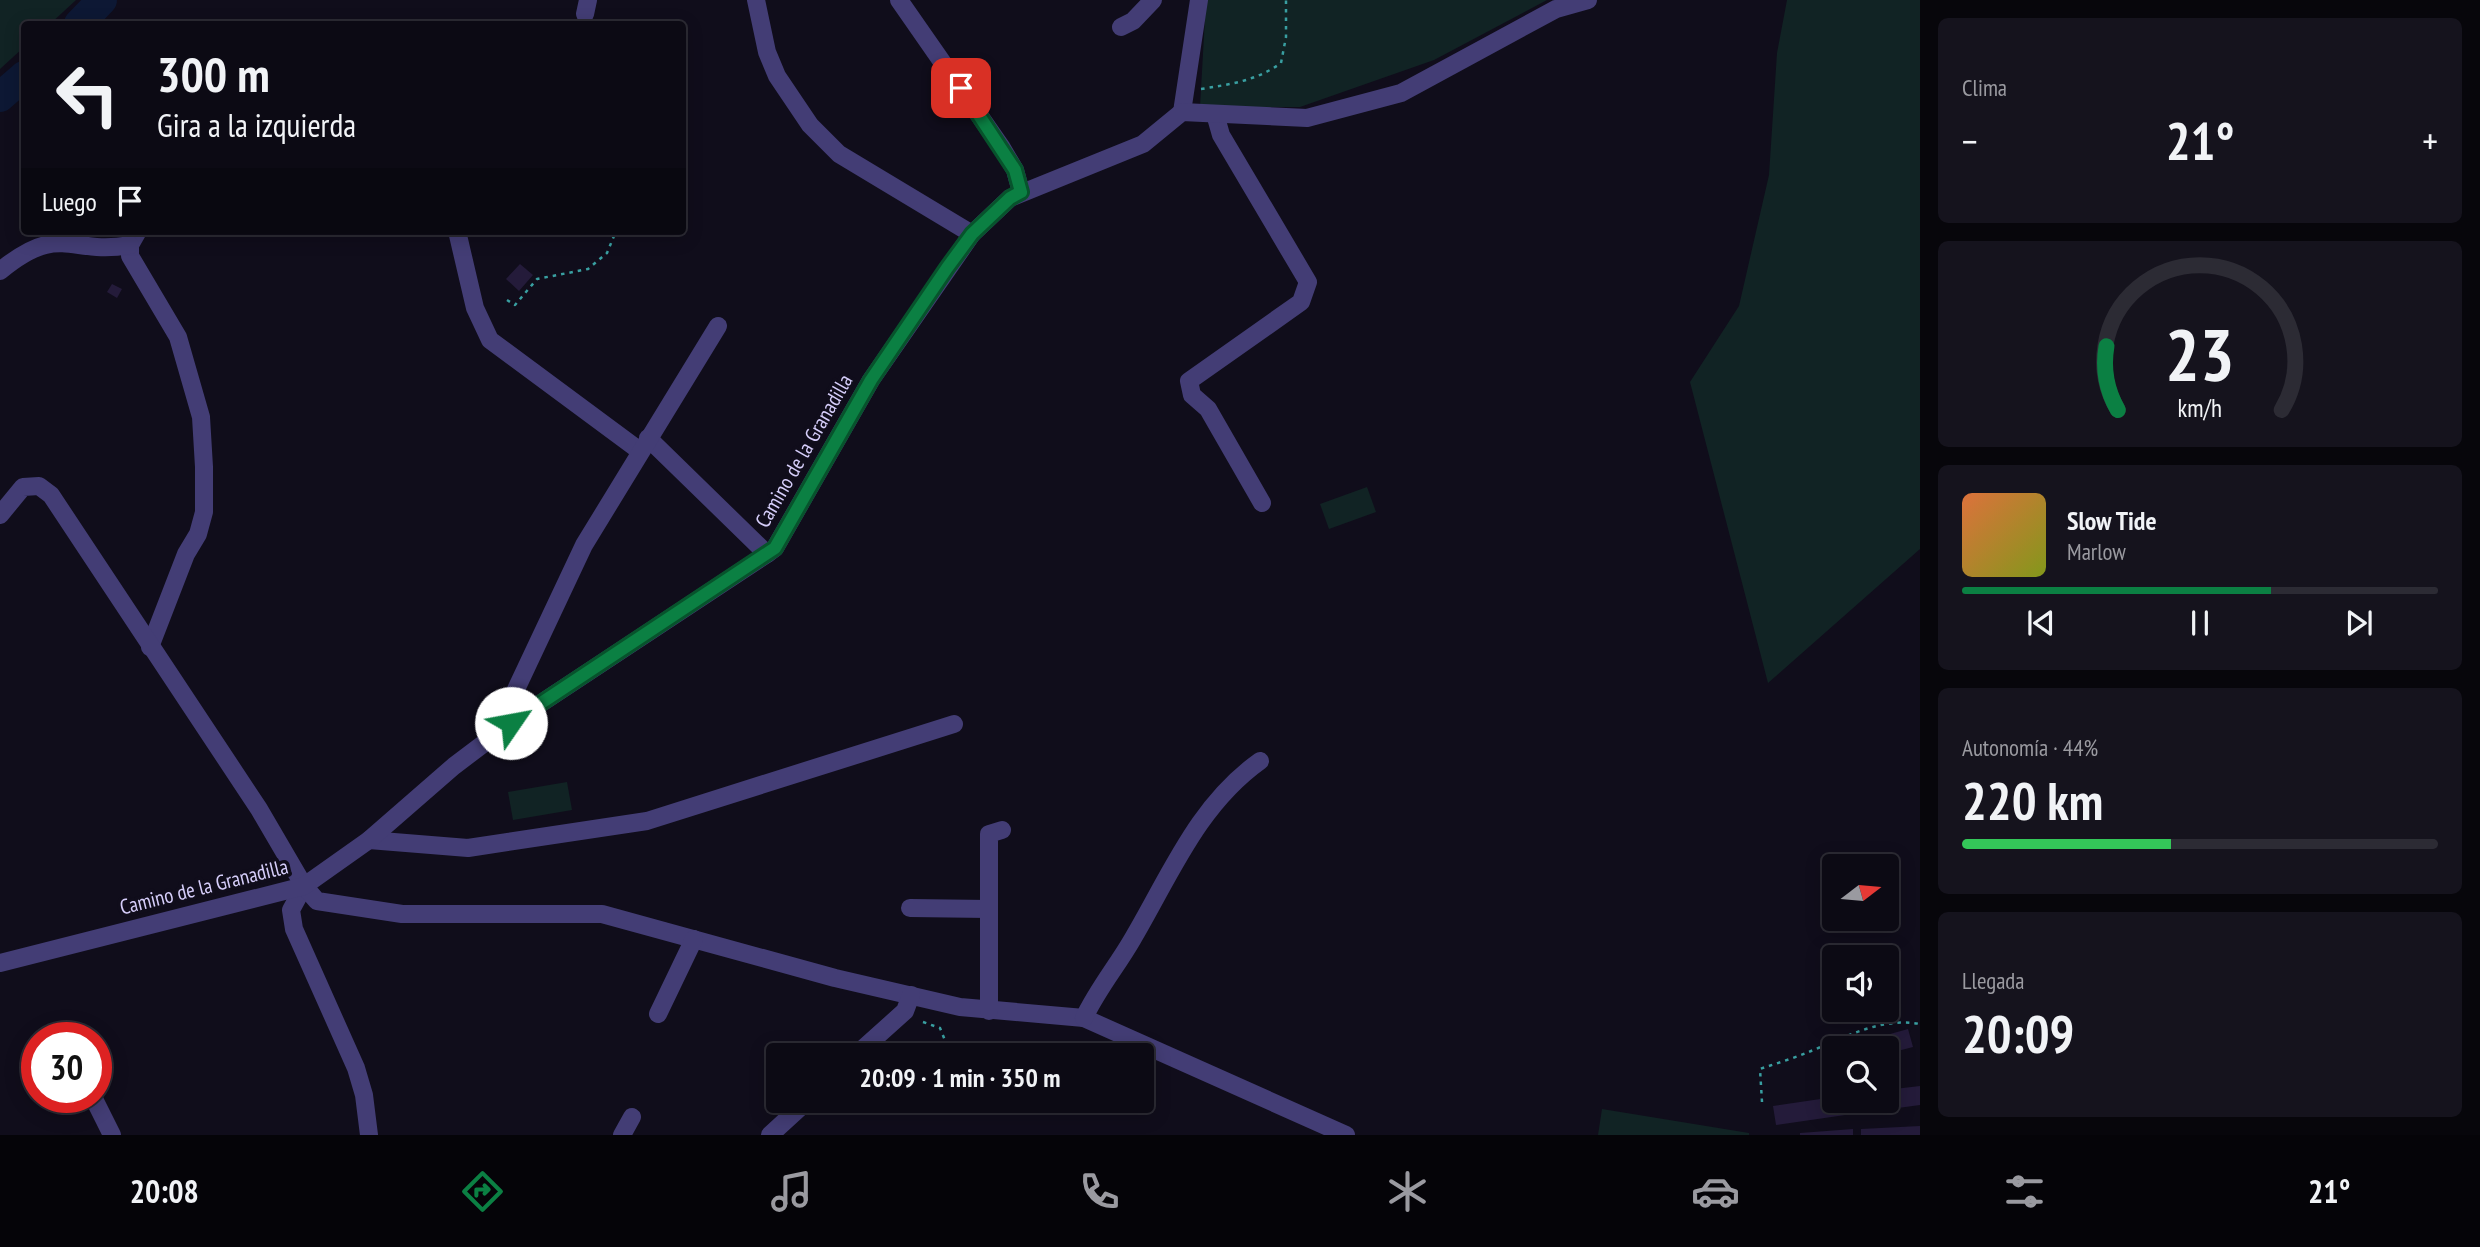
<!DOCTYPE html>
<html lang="es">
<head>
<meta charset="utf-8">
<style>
	:root { --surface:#0c0a14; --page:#15131d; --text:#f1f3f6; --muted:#9a9aa0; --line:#2c2b34; --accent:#0b8043 }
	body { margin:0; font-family:"PT Sans Narrow",sans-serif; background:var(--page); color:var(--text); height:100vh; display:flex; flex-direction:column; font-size:26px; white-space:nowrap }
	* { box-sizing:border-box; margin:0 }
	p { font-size:23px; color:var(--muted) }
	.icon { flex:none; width:38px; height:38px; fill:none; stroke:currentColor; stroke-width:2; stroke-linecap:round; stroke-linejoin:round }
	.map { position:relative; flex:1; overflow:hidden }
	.panel { display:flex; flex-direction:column; gap:18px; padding:18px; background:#07060b; width:560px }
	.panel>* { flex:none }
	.guide { position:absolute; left:21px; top:21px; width:665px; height:214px; border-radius:7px; box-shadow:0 4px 18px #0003,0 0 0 2px var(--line); background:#0c0a14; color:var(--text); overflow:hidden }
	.needle { width:46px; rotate:74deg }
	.fabs { position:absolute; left:1822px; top:854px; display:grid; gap:14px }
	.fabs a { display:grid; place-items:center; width:77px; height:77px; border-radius:7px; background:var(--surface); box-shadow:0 4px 18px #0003,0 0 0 2px var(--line); font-size:35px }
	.speed { position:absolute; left:21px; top:1022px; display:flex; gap:14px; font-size:35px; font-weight:700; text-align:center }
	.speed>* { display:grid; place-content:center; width:91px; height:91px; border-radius:50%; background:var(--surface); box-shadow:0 4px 18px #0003,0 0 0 2px var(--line); line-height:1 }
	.speed .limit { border:10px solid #d22; background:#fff; color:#111 }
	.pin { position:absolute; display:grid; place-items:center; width:60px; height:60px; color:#fff; margin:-30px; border-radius:14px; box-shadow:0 4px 10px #0006 }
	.me { position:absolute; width:77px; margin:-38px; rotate:57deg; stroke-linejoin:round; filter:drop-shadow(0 0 5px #0008) }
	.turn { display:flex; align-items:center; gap:24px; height:147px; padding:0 21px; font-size:32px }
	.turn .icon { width:91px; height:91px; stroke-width:2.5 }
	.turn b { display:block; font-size:49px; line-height:60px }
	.then { display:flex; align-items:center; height:66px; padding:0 21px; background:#0003; gap:14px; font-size:26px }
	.big { font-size:52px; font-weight:700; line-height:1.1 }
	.panel .widget { flex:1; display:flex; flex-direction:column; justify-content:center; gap:10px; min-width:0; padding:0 24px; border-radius:10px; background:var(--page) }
	.panel .dial { align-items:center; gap:0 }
	.dial svg { height:182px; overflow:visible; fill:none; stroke:var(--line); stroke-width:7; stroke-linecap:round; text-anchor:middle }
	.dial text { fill:var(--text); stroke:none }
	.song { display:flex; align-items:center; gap:21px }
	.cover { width:84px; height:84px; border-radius:10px; background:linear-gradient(135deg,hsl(20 70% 55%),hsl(70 70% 35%)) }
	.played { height:7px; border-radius:4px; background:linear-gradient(90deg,var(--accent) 65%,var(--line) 65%) }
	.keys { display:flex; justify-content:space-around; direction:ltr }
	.heat { display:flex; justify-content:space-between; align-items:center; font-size:38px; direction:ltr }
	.charge { height:10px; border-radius:5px; background:linear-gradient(90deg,#34c759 44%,var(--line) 0) }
	.trip { position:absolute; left:766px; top:1043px; width:388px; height:70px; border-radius:7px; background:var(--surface); box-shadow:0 4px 18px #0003,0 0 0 2px var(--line); font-weight:700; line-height:70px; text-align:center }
	.dock { display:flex; height:112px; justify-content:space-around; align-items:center; background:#050408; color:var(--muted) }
	.dock .icon { width:49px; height:49px }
	.dock .active { color:var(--accent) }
	.dock b { font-size:32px; color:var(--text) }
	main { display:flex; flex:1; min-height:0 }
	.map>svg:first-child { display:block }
</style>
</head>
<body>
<main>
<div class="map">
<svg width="1920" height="1135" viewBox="0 0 1920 1135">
	<rect width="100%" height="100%" fill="#100d1b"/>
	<g fill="#112324">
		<path d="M0,0H76L50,24H24V47L0,69Z"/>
		<path d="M1206,0H1547L1434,60L1300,107H1200Z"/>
		<path d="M1787,0H1920V549L1768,683L1690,382L1739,306L1769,175L1777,53Z"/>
		<path d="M1367,487L1376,512L1329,529L1320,504Z"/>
		<path d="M567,782L572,810L513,820L508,792Z"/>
		<path d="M1602,1109L1749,1133V1135H1598Z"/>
	</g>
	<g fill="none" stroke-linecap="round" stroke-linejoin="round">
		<g stroke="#0d1834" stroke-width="30">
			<path d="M79,24L102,0"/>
			<path d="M0,97L24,76"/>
		</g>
	</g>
	<g fill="#241b3a">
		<path d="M520,264L533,275L519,291L506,279Z"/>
		<path d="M112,284L122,289L117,298L107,292Z"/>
		<path d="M1908,1029L1913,1047L1886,1054V1048H1840Z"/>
		<path d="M1920,1086V1105L1861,1113L1860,1101H1886V1090Z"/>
		<path d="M1834,1097V1101H1850L1852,1114L1776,1125L1773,1106Z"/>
		<path d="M1920,1126V1135H1861V1129Z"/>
		<path d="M1853,1129V1135H1800V1133Z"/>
	</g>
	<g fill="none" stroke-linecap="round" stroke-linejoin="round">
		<g stroke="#399fa1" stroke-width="2.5" stroke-dasharray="3.5 5" stroke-linecap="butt">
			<path d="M1201,89C1231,84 1256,81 1281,63L1286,37V0"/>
			<path d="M507,300L515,305L537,279L588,269L607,253L616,231"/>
			<path d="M923,1022L940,1028L951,1055"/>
			<path d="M1762,1102L1760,1069C1777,1063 1795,1058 1811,1051C1846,1037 1881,1017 1920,1024"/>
		</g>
		<g stroke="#433d75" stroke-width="18">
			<path d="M756,0L767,52L777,76L810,125L839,154L972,234"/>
			<path d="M899,0L1002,148L1015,170L1021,192"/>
			<path d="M585,14L588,0"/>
			<path d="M1121,27L1133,21L1153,0"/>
			<path d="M1182,112L1199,0"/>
			<path d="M1215,114L1221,135L1308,282L1301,302L1189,381L1192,395L1208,409L1262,503"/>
			<path d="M138,231L130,245V256L178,337L201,417L204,467V512L198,534L186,554L150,647"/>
			<path d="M457,231L475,308L490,340L640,451"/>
			<path d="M0,271C61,221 69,256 130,245"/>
			<path d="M648,438L767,554"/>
			<path d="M0,515L23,487L39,486L51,495L259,809L304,886L291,910L294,929L356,1068L364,1095L369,1135"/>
			<path d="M511,723L512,698L584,545L718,326"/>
			<path d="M369,840L468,848L647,821L954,724"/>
			<path d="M304,886L317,901L402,914H602L835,978L960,1007L1084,1018L1346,1135"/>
			<path d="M910,908L989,909"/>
			<path d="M0,963L304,886L369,840L454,766L511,723L767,554L775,548L871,380L972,234L1010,198L1143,144L1182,112L1307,118L1401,93L1556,9L1588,0"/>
			<path d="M989,1011V834L1002,830"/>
			<path d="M658,1014L694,939"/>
			<path d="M1084,1018C1097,990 1117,966 1132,940C1170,876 1197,806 1260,761"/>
			<path d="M856,1055L905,1011L911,995"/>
			<path d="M93,1097L112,1135"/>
			<path d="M622,1135L632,1117"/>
			<path d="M770,1135L807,1101"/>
		</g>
	</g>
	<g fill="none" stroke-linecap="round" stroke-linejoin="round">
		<defs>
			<path id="route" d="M511,723L775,548L871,380L947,268L972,234L1010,198L1021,192L1015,170L961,88"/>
		</defs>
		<use href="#route" stroke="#07532c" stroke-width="18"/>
		<use href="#route" stroke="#0b8043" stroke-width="12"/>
	</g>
	<g text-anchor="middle" stroke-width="7" stroke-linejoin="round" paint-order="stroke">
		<g font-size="21" fill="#d5cdf9" stroke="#100d1b">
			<text transform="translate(804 451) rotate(-60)" y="7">Camino de la Granadilla</text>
			<text transform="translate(204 887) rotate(-14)" y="7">Camino de la Granadilla</text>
		</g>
	</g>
</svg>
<div class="fabs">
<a><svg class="needle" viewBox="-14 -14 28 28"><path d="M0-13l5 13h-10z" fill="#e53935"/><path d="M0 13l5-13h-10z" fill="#9a9aa0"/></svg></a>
<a><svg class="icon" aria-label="sound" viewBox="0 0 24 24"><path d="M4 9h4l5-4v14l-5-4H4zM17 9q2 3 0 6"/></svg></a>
<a><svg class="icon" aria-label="search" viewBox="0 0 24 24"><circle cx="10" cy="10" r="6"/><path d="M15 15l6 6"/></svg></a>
</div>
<div class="speed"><div class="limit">30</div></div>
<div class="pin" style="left:961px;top:88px;background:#d93025"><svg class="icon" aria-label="arrive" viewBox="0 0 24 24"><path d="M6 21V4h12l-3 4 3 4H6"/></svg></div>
<svg class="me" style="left:511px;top:723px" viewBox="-20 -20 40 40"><circle r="19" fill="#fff"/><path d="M0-13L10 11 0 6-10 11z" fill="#0b8043"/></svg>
<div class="trip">20:09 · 1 min · 350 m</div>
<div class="guide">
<div class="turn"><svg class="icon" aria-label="left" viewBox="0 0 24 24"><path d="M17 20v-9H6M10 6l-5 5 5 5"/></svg><div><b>300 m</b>Gira a la izquierda</div></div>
<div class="then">Luego<svg class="icon" aria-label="arrive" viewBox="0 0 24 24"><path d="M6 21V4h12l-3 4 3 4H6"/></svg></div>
</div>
</div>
<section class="panel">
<div class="widget"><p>Clima</p>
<div class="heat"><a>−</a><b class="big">21°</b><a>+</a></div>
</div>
<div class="widget dial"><svg viewBox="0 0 100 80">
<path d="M14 69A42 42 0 1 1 86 69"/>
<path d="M14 69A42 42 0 0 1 9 41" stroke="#0b8043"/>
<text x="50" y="56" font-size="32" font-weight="700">23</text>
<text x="50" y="72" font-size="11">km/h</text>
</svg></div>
<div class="widget">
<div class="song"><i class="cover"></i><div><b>Slow Tide</b><p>Marlow</p></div></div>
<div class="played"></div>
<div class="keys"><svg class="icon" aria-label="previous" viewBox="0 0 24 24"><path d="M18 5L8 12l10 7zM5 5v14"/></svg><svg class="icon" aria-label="pause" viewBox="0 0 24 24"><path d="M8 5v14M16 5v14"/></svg><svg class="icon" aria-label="next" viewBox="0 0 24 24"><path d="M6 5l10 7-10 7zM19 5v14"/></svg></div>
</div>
<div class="widget"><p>Autonomía · 44%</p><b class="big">220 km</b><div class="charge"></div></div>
<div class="widget"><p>Llegada</p><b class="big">20:09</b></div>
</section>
</main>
<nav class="dock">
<b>20:08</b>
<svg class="icon active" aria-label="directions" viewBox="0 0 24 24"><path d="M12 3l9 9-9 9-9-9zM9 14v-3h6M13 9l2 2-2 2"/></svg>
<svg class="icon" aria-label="music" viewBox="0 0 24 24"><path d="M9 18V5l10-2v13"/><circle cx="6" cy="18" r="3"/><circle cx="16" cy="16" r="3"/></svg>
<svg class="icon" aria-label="phone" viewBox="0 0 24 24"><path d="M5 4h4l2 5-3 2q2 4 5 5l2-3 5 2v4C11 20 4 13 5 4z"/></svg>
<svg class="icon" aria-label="climate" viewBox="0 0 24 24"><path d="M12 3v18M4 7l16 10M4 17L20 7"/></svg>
<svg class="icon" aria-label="car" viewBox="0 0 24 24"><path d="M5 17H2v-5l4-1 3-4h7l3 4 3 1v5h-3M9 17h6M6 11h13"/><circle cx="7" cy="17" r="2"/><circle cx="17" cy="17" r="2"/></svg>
<svg class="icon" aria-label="filters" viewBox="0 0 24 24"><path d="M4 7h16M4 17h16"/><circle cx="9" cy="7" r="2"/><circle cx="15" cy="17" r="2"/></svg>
<b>21°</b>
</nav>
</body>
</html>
